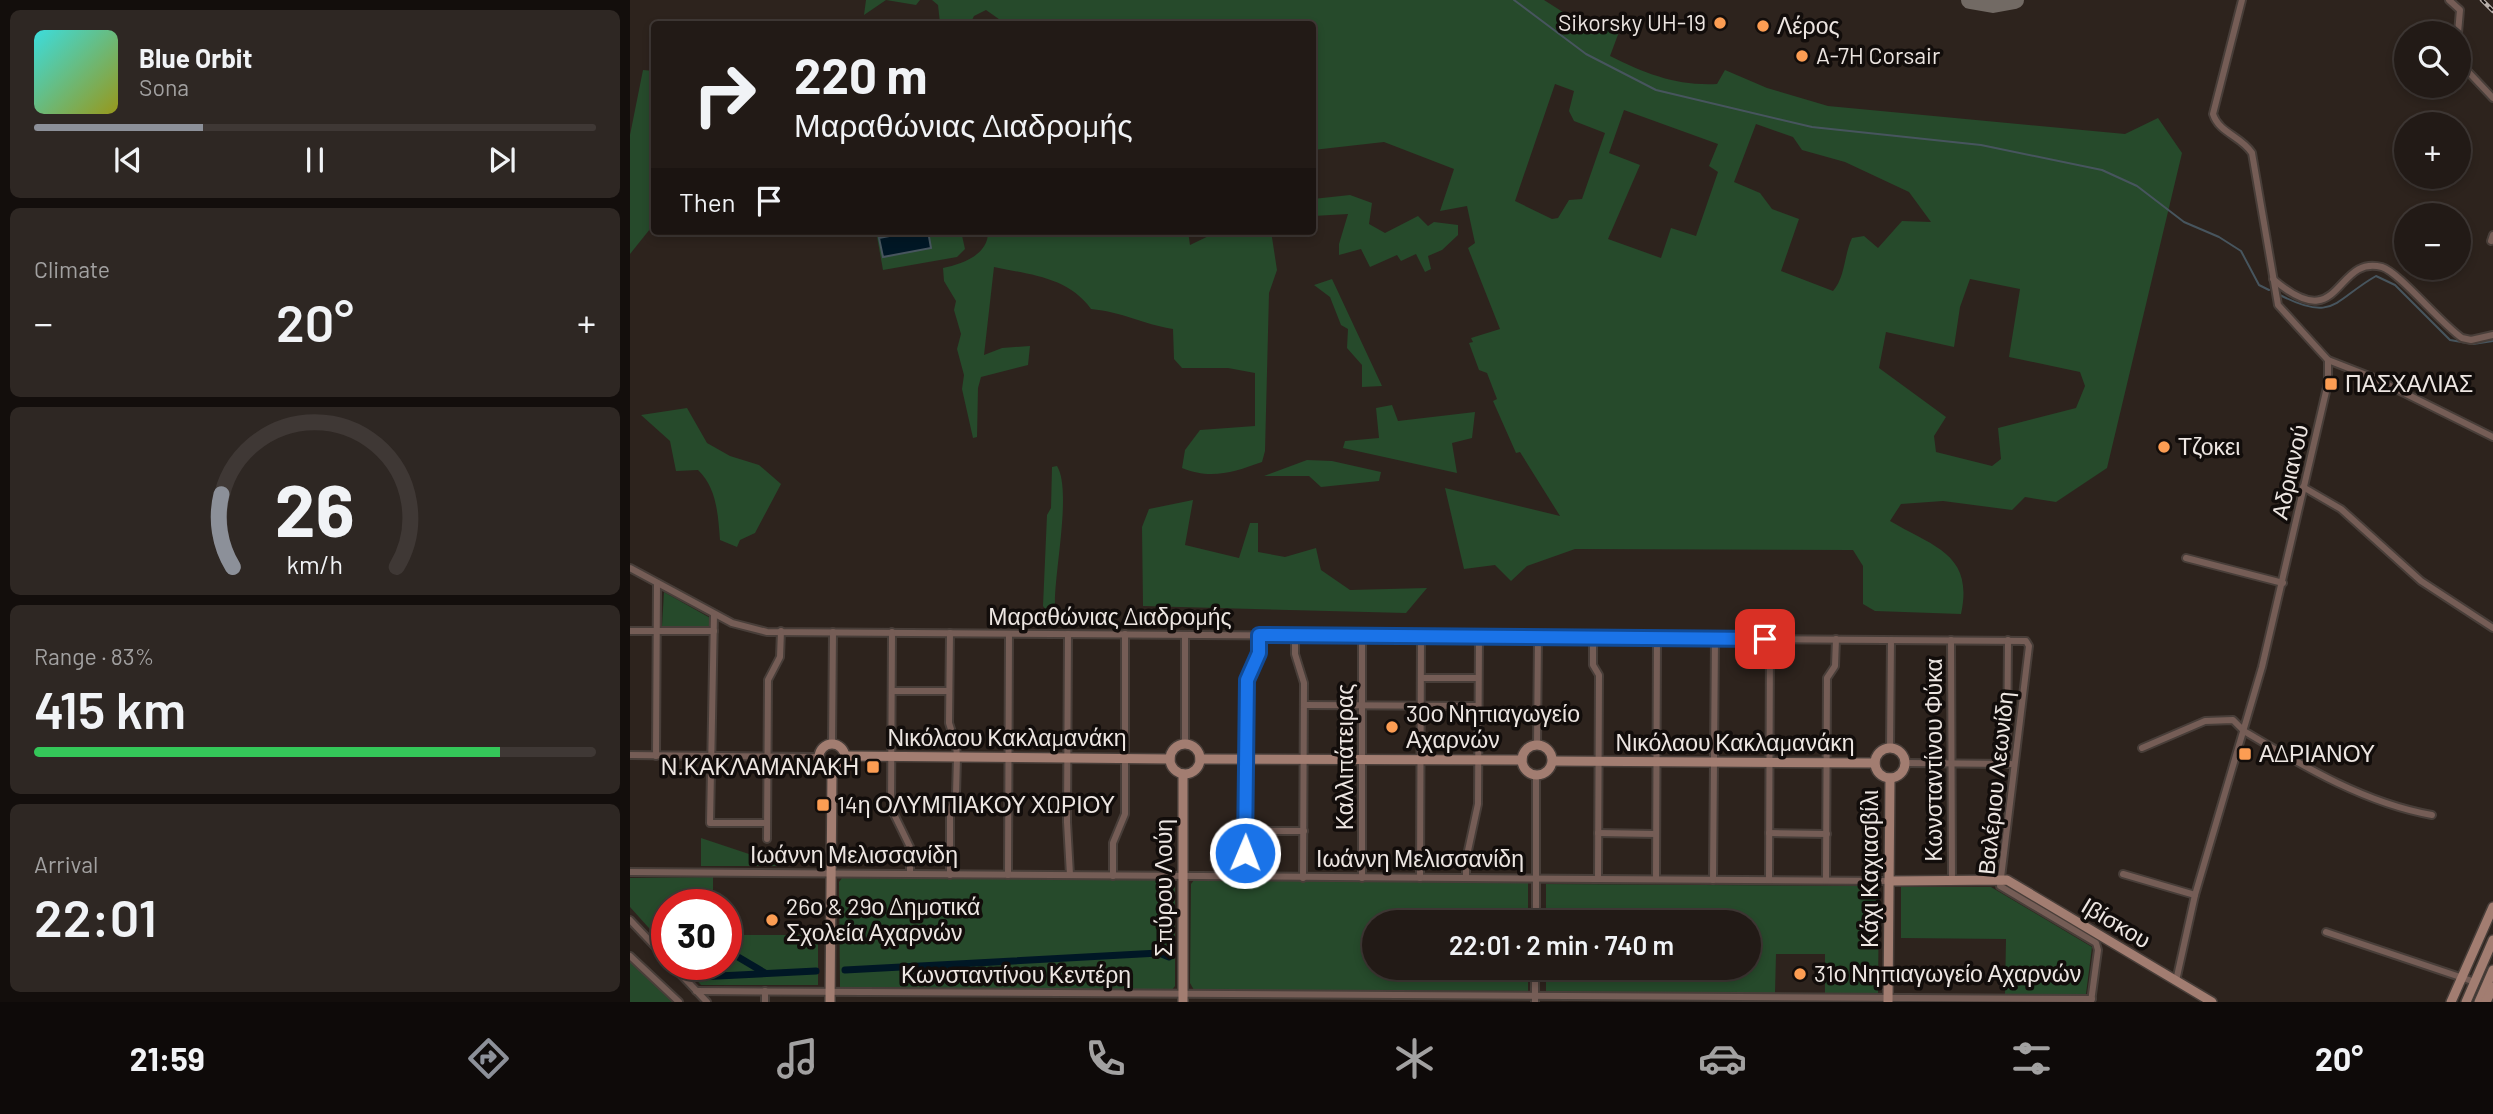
<!DOCTYPE html>
<html lang="en">
<head>
<meta charset="utf-8">
<style>
	:root { --surface:#221a16; --page:#2e2723; --text:#f1f3f6; --muted:#a2a1a1; --line:#3f3835; --accent:#8c9099 }
	body { margin:0; font-family:Barlow,sans-serif; background:var(--page); color:var(--text); height:100vh; display:flex; flex-direction:column; font-size:26px; white-space:nowrap }
	* { box-sizing:border-box; margin:0 }
	p { font-size:23px; color:var(--muted) }
	.icon { flex:none; width:38px; height:38px; fill:none; stroke:currentColor; stroke-width:2; stroke-linecap:round; stroke-linejoin:round }
	.map { position:relative; flex:1; overflow:hidden }
	.side { display:flex; flex-direction:column; gap:10px; padding:10px; background:#130e0c; width:630px }
	.side>* { flex:none }
	.guide { position:absolute; left:21px; top:21px; width:665px; height:214px; border-radius:7px; box-shadow:0 4px 10px #0003,0 0 0 2px var(--line); background:#221a16; color:var(--text); overflow:hidden }
	.tools { position:absolute; left:1764px; top:21px; display:grid; gap:14px }
	.tools a { display:grid; place-items:center; width:77px; height:77px; border-radius:50%; background:var(--surface); box-shadow:0 4px 10px #0003,0 0 0 2px var(--line); font-size:35px }
	.speed { position:absolute; left:21px; top:889px; display:flex; gap:14px; font-size:35px; font-weight:700; text-align:center }
	.speed>* { display:grid; place-content:center; width:91px; height:91px; border-radius:50%; background:var(--surface); box-shadow:0 4px 10px #0003,0 0 0 2px var(--line); line-height:1 }
	.speed .limit { border:10px solid #d22; background:#fff; color:#111 }
	.pin { position:absolute; display:grid; place-items:center; width:60px; height:60px; color:#fff; margin:-30px; border-radius:14px; box-shadow:0 4px 10px #0006 }
	.me { position:absolute; width:77px; margin:-38px; rotate:1deg; stroke-linejoin:round; filter:drop-shadow(0 0 5px #0008) }
	.turn { display:flex; align-items:center; gap:24px; height:147px; padding:0 28px; font-size:32px }
	.turn .icon { width:91px; height:91px; stroke-width:2.5 }
	.turn b { display:block; font-size:49px; line-height:60px }
	.then { display:flex; align-items:center; height:66px; padding:0 28px; background:#0003; gap:14px; font-size:26px }
	.big { font-size:52px; font-weight:600; line-height:1.1 }
	.side .card { flex:1; display:flex; flex-direction:column; justify-content:center; gap:10px; min-width:0; padding:0 24px; border-radius:10px; background:var(--page) }
	.side .dial { align-items:center; gap:0 }
	.dial svg { height:182px; overflow:visible; fill:none; stroke:var(--line); stroke-width:7; stroke-linecap:round; text-anchor:middle }
	.dial text { fill:var(--text); stroke:none }
	.song { display:flex; align-items:center; gap:21px }
	.cover { width:84px; height:84px; border-radius:10px; background:linear-gradient(135deg,hsl(180 70% 55%),hsl(60 70% 35%)) }
	.played { height:7px; border-radius:4px; background:linear-gradient(90deg,var(--accent) 30%,var(--line) 30%) }
	.keys { display:flex; justify-content:space-around; direction:ltr }
	.heat { display:flex; justify-content:space-between; align-items:center; font-size:38px; direction:ltr }
	.charge { height:10px; border-radius:5px; background:linear-gradient(90deg,#34c759 83%,var(--line) 0) }
	.trip { position:absolute; left:732px; top:910px; width:399px; height:70px; border-radius:35px; background:var(--surface); box-shadow:0 4px 10px #0003,0 0 0 2px var(--line); font-weight:600; line-height:70px; text-align:center }
	.menu { display:flex; height:112px; justify-content:space-around; align-items:center; background:#0e0a09; color:var(--muted) }
	.menu .icon { width:49px; height:49px }
	.menu .active { color:var(--accent) }
	.menu b { font-size:32px; color:var(--text) }
	main { display:flex; flex:1; min-height:0 }
	.map>svg:first-child { display:block }
</style>
</head>
<body>
<main>
<section class="side">
<div class="card">
<div class="song"><i class="cover"></i><div><b>Blue Orbit</b><p>Sona</p></div></div>
<div class="played"></div>
<div class="keys"><svg class="icon" aria-label="previous" viewBox="0 0 24 24"><path d="M18 5L8 12l10 7zM5 5v14"/></svg><svg class="icon" aria-label="pause" viewBox="0 0 24 24"><path d="M8 5v14M16 5v14"/></svg><svg class="icon" aria-label="next" viewBox="0 0 24 24"><path d="M6 5l10 7-10 7zM19 5v14"/></svg></div>
</div>
<div class="card"><p>Climate</p>
<div class="heat"><a>−</a><b class="big">20°</b><a>+</a></div>
</div>
<div class="card dial"><svg viewBox="0 0 100 80">
<path d="M14 69A42 42 0 1 1 86 69"/>
<path d="M14 69A42 42 0 0 1 9 37" stroke="#8c9099"/>
<text x="50" y="56" font-size="32" font-weight="700">26</text>
<text x="50" y="72" font-size="11">km/h</text>
</svg></div>
<div class="card"><p>Range · 83%</p><b class="big">415 km</b><div class="charge"></div></div>
<div class="card"><p>Arrival</p><b class="big">22:01</b></div>
</section>
<div class="map">
<svg width="1863" height="1002" viewBox="0 0 1863 1002">
	<rect width="100%" height="100%" fill="#2d231d"/>
	<g fill="#264a2b" fill-rule="evenodd">
		<path d="M236,0H914L936,14L989,32L980,56C1016,74 1047,86 1087,84L1095,70L1137,88L1198,106L1495,134L1528,118L1552,153L1477,468L1426,502L1395,497L1382,510L1313,501L1271,504L1260,521C1304,547 1344,554 1331,614L1245,611L1233,604V566L1223,550L945,549L897,566L881,581L865,565L834,569L815,488L930,516L890,452L886,453L863,401L867,399L857,373L849,370L839,343L843,342L841,338L870,329L838,248L845,243L837,206L810,211L824,169L754,142L683,150L682,24H376L356,10L344,16L340,24L310,23L308,5L302,0H290L286,5L256,0L234,15ZM925,84L944,91L939,111L944,121L975,133L952,199L939,200L928,218L922,219L885,201ZM994,110L1088,144L1079,166L1088,172L1066,236L1041,228L1031,258L978,239L1010,165L979,153ZM1126,124L1163,137L1172,150L1215,162L1279,192L1301,222L1272,221L1248,248L1234,236L1222,238C1214,255 1215,278 1203,291L1151,271L1169,219L1142,209L1130,193L1104,182ZM1340,279L1390,289L1379,357L1450,372L1455,386L1446,408L1368,428L1371,459L1362,466L1306,452L1304,436L1316,417L1249,368L1256,332L1324,347L1330,307Z"/>
		<path d="M13,70L24,71V224L0,254V135Z"/>
		<path d="M720,195L742,203L739,224L755,233L788,216L798,226L804,222L828,225V235L812,250L798,256L801,269L795,272L786,254L771,261L767,255L740,267L731,249L709,255V244L718,214L683,216V199Z"/>
		<path d="M246,231H331L335,249L327,257L253,270Z"/>
		<path d="M358,231H558L560,245L589,231H641L647,270L639,293L635,451L632,462C604,472 581,480 552,468L555,450L570,430L625,426V373L598,368H552L544,359L543,329C512,324 493,312 461,309C438,277 401,275 364,267L354,355L372,348L400,346L398,365L351,377L348,388L347,437L343,438L332,389L334,375L327,349L331,334L324,310L326,301L314,281L313,268C332,264 359,255 358,231Z"/>
		<path d="M702,279L752,386L732,387V365L717,348L718,329L711,325L700,297L684,285Z"/>
		<path d="M762,405L768,421L845,412L842,438L822,443L827,473L713,448L715,441L749,438L746,408Z"/>
		<path d="M57,408L77,443L100,456L129,465L151,484L125,533L110,540L107,547L90,540C88,515 87,488 68,470L46,471L40,441L11,415Z"/>
		<path d="M677,460L702,461L751,472L749,481L691,487L679,476H634Z"/>
		<path d="M427,466C442,490 424,573 425,605L422,610H416L413,606L417,515L421,508L422,467Z"/>
		<path d="M563,500L555,545L609,558L620,523H628V552L655,557L686,548L691,570L720,590L797,588L776,613L513,606L512,527L519,509Z"/>
		<path d="M34,592L82,619L81,628L34,629L32,626Z"/>
		<path d="M71,838L155,866H71Z"/>
		<path d="M83,877V905H37V948L0,907V878Z"/>
		<path d="M212,878L543,880L545,882V986L542,990L210,987L209,882Z"/>
		<path d="M564,880L898,883V922H744V968H898V991L564,990L560,983L561,884Z"/>
		<path d="M916,884L1249,886L1248,993H1195V954H1146L1145,993L916,992V968H1118V922H916Z"/>
		<path d="M1271,887H1361L1462,947L1456,994H1375L1376,939L1271,938Z"/>
		<path d="M96,935H188V985H71L52,964H96Z"/>
		<path d="M0,952L46,1002H0Z"/>
	</g>
	<path fill="#001725" stroke="#47555e" stroke-width="2" d="M285,231H298L301,248L253,257L249,238Z"/>
	<g fill="none" stroke-linecap="round" stroke-linejoin="round">
		<g stroke="#47555e" stroke-width="2">
			<path d="M884,0L956,54L1026,90L1182,127L1351,145L1472,170L1507,186L1554,222L1589,237L1611,251L1629,285L1639,290"/>
			<path d="M1650,295C1704,323 1704,300 1746,276L1765,285L1820,340L1843,344L1863,341"/>
		</g>
		<g stroke="#001725" stroke-width="7">
			<path d="M103,954L135,973"/>
			<path d="M215,970L529,953L539,957"/>
			<path d="M68,977L186,971"/>
		</g>
		<path stroke="#726a64" stroke-width="18" d="M1340,0L1363,4L1385,0"/>
		<defs>
			<g id="street">
				<path d="M1819,0L1830,10L1828,33"/>
				<path d="M1829,62L1863,98"/>
				<path d="M1861,241L1863,235"/>
				<path d="M1643,279C1712,339 1704,254 1752,267C1769,272 1811,324 1832,338L1841,340L1863,335"/>
				<path d="M1698,360L1744,378L1863,437"/>
				<path d="M1673,487L1711,509L1791,581L1863,628"/>
				<path d="M1556,558L1653,583"/>
				<path d="M0,568L102,623L137,632L1396,641L1399,646L1370,886L1466,943L1468,950L1461,1002"/>
				<path d="M84,614L80,823H137"/>
				<path d="M0,631H84"/>
				<path d="M262,632L261,808L280,847V874"/>
				<path d="M320,633L319,723L326,745L327,757L326,795L320,810V875"/>
				<path d="M438,634L437,822L440,875"/>
				<path d="M665,636V654L674,683L673,878"/>
				<path d="M732,636V878"/>
				<path d="M963,638V665L969,675L968,879"/>
				<path d="M1321,640L1322,881"/>
				<path d="M791,678H848"/>
				<path d="M262,691H319"/>
				<path d="M674,705L848,706"/>
				<path d="M555,743V635"/>
				<path d="M202,744L203,632"/>
				<path d="M907,745L908,637"/>
				<path d="M1512,748L1575,721L1603,720L1614,731C1673,766 1734,803 1802,815"/>
				<path d="M1260,749L1261,640"/>
				<path d="M0,755L189,757"/>
				<path d="M26,756L27,583"/>
				<path d="M1275,763L1381,764"/>
				<path d="M1377,764L1378,640"/>
				<path d="M616,831H674"/>
				<path d="M968,833L1026,834"/>
				<path d="M1139,833L1197,834"/>
				<path d="M137,839L138,680L150,657L151,631"/>
				<path d="M0,872L1259,881"/>
				<path d="M1493,874L1565,895"/>
				<path d="M378,875L379,634"/>
				<path d="M483,876V843L495,814V634"/>
				<path d="M615,877L617,680L629,653V635"/>
				<path d="M790,878L791,636"/>
				<path d="M836,878V860L848,804L849,637"/>
				<path d="M1026,879L1027,638"/>
				<path d="M1083,880L1085,638"/>
				<path d="M1139,880L1140,639"/>
				<path d="M1196,880L1197,678L1205,666L1206,639"/>
				<path d="M0,920L37,959"/>
				<path d="M906,922V776"/>
				<path d="M1696,932L1845,982"/>
				<path d="M0,956L49,1002"/>
				<path d="M41,964L77,1002"/>
				<path d="M1546,981L1565,895L1632,667L1698,383V360L1648,305L1622,153C1611,136 1589,133 1583,114L1612,0"/>
				<path d="M66,991L1462,999"/>
				<path d="M135,1002V991"/>
				<path d="M905,1002V968"/>
			</g>
			<g id="secondary">
				<circle cx="555" cy="759" r="15"/>
				<circle cx="202" cy="757" r="13"/>
				<circle cx="907" cy="760" r="15"/>
				<circle cx="1260" cy="763" r="15"/>
				<path d="M215,756L540,759"/>
				<path d="M570,759L892,760"/>
				<path d="M923,761L1245,763"/>
				<path d="M1259,881L1377,880L1582,1002"/>
				<path d="M200,1002L202,770"/>
				<path d="M553,1002V774"/>
				<path d="M1258,1002L1260,778"/>
				<path d="M1821,1002L1863,907"/>
				<path d="M1836,1002L1863,940"/>
				<path d="M1849,1002L1863,970"/>
				<path d="M1856,1002L1863,987"/>
			</g>
		</defs>
		<use href="#street" stroke="#483e39" stroke-width="10"/>
		<use href="#secondary" stroke="#483e39" stroke-width="12"/>
		<use href="#street" stroke="#755d56" stroke-width="6"/>
		<use href="#secondary" stroke="#a27d71" stroke-width="9"/>
		<defs>
			<path id="rail" d="M1852,0L1863,11"/>
		</defs>
		<use href="#rail" stroke="#b8b0ab" stroke-width="4.5"/>
		<use href="#rail" stroke="#120d0b" stroke-width="2" stroke-dasharray="5" stroke-linecap="butt"/>
	</g>
	<g fill="none" stroke-linecap="round" stroke-linejoin="round">
		<defs>
			<path id="route" d="M615,853L617,680L629,653V635L1135,639"/>
		</defs>
		<use href="#route" stroke="#114b97" stroke-width="18"/>
		<use href="#route" stroke="#1a73e8" stroke-width="12"/>
	</g>
	<g fill="#fc9d53" stroke="#120d0b" stroke-width="2.5">
		<circle cx="1090" cy="23" r="7"/>
		<circle cx="1133" cy="26" r="7"/>
		<circle cx="1172" cy="56" r="7"/>
		<rect x="1694" y="377" width="14" height="14" rx="3.5"/>
		<circle cx="1534" cy="447" r="7"/>
		<circle cx="762" cy="727" r="7"/>
		<rect x="1608" y="747" width="14" height="14" rx="3.5"/>
		<rect x="236" y="760" width="14" height="14" rx="3.5"/>
		<rect x="186" y="798" width="14" height="14" rx="3.5"/>
		<circle cx="142" cy="920" r="7"/>
		<circle cx="1170" cy="974" r="7"/>
	</g>
	<g text-anchor="middle" stroke-width="7" stroke-linejoin="round" paint-order="stroke">
		<g font-size="23" fill="#ede6e2" stroke="#120d0b" text-anchor="start">
			<text x="1076" y="31" text-anchor="end">Sikorsky UH-19</text>
			<text x="1147" y="34">Λέρος</text>
			<text x="1186" y="64">A-7H Corsair</text>
			<text x="1715" y="392">ΠΑΣΧΑΛΙΑΣ</text>
			<text x="1548" y="455">Τζοκει</text>
			<text x="776" y="722">30ο Νηπιαγωγείο<tspan x="776" dy="26">Αχαρνών</tspan></text>
			<text x="1629" y="762">ΑΔΡΙΑΝΟΥ</text>
			<text x="229" y="775" text-anchor="end">Ν.ΚΑΚΛΑΜΑΝΑΚΗ</text>
			<text x="207" y="813">14η ΟΛΥΜΠΙΑΚΟΥ ΧΩΡΙΟΥ</text>
			<text x="156" y="915">26ο &amp; 29ο Δημοτικά<tspan x="156" dy="26">Σχολεία Αχαρνών</tspan></text>
			<text x="1184" y="982">31ο Νηπιαγωγείο Αχαρνών</text>
		</g>
		<g font-size="23" fill="#ede6e2" stroke="#120d0b">
			<text transform="translate(1660 472) rotate(-77)" y="8">Αδριανού</text>
			<text x="480" y="625">Μαραθώνιας Διαδρομής</text>
			<text x="377" y="746">Νικόλαου Κακλαμανάκη</text>
			<text x="1105" y="751">Νικόλαου Κακλαμανάκη</text>
			<text transform="translate(715 757) rotate(-90)" y="8">Καλλιπάτειρας</text>
			<text transform="translate(1304 760) rotate(-90)" y="8">Κωνσταντίνου Φύκα</text>
			<text transform="translate(1366 783) rotate(-84)" y="8">Βαλέριου Λεωνίδη</text>
			<text x="224" y="863">Ιωάννη Μελισσανίδη</text>
			<text x="790" y="867">Ιωάννη Μελισσανίδη</text>
			<text transform="translate(1240 869) rotate(-90)" y="8">Κάχι Καχιασβίλι</text>
			<text transform="translate(534 888) rotate(-90)" y="8">Σπύρου Λούη</text>
			<text transform="translate(1486 923) rotate(31)" y="8">Ιβίσκου</text>
			<text x="386" y="983">Κωνσταντίνου Κεντέρη</text>
		</g>
	</g>
</svg>
<div class="tools">
<a><svg class="icon" aria-label="search" viewBox="0 0 24 24"><circle cx="10" cy="10" r="6"/><path d="M15 15l6 6"/></svg></a>
<a>+</a>
<a>−</a>
</div>
<div class="speed"><div class="limit">30</div></div>
<div class="pin" style="left:1135px;top:639px;background:#d93025"><svg class="icon" aria-label="arrive" viewBox="0 0 24 24"><path d="M6 21V4h12l-3 4 3 4H6"/></svg></div>
<svg class="me" style="left:615px;top:853px" viewBox="-20 -20 40 40"><circle r="17" fill="#1a73e8" stroke="#fff" stroke-width="3"/><path d="M0-11L8 9 0 5-8 9z" fill="#fff"/></svg>
<div class="trip">22:01 · 2 min · 740 m</div>
<div class="guide">
<div class="turn"><svg class="icon" aria-label="right" viewBox="0 0 24 24"><path d="M7 20v-9h11M14 6l5 5-5 5"/></svg><div><b>220 m</b>Μαραθώνιας Διαδρομής</div></div>
<div class="then">Then<svg class="icon" aria-label="arrive" viewBox="0 0 24 24"><path d="M6 21V4h12l-3 4 3 4H6"/></svg></div>
</div>
</div>
</main>
<nav class="menu">
<b>21:59</b>
<svg class="icon active" aria-label="directions" viewBox="0 0 24 24"><path d="M12 3l9 9-9 9-9-9zM9 14v-3h6M13 9l2 2-2 2"/></svg>
<svg class="icon" aria-label="music" viewBox="0 0 24 24"><path d="M9 18V5l10-2v13"/><circle cx="6" cy="18" r="3"/><circle cx="16" cy="16" r="3"/></svg>
<svg class="icon" aria-label="phone" viewBox="0 0 24 24"><path d="M5 4h4l2 5-3 2q2 4 5 5l2-3 5 2v4C11 20 4 13 5 4z"/></svg>
<svg class="icon" aria-label="climate" viewBox="0 0 24 24"><path d="M12 3v18M4 7l16 10M4 17L20 7"/></svg>
<svg class="icon" aria-label="car" viewBox="0 0 24 24"><path d="M5 17H2v-5l4-1 3-4h7l3 4 3 1v5h-3M9 17h6M6 11h13"/><circle cx="7" cy="17" r="2"/><circle cx="17" cy="17" r="2"/></svg>
<svg class="icon" aria-label="filters" viewBox="0 0 24 24"><path d="M4 7h16M4 17h16"/><circle cx="9" cy="7" r="2"/><circle cx="15" cy="17" r="2"/></svg>
<b>20°</b>
</nav>
</body>
</html>
